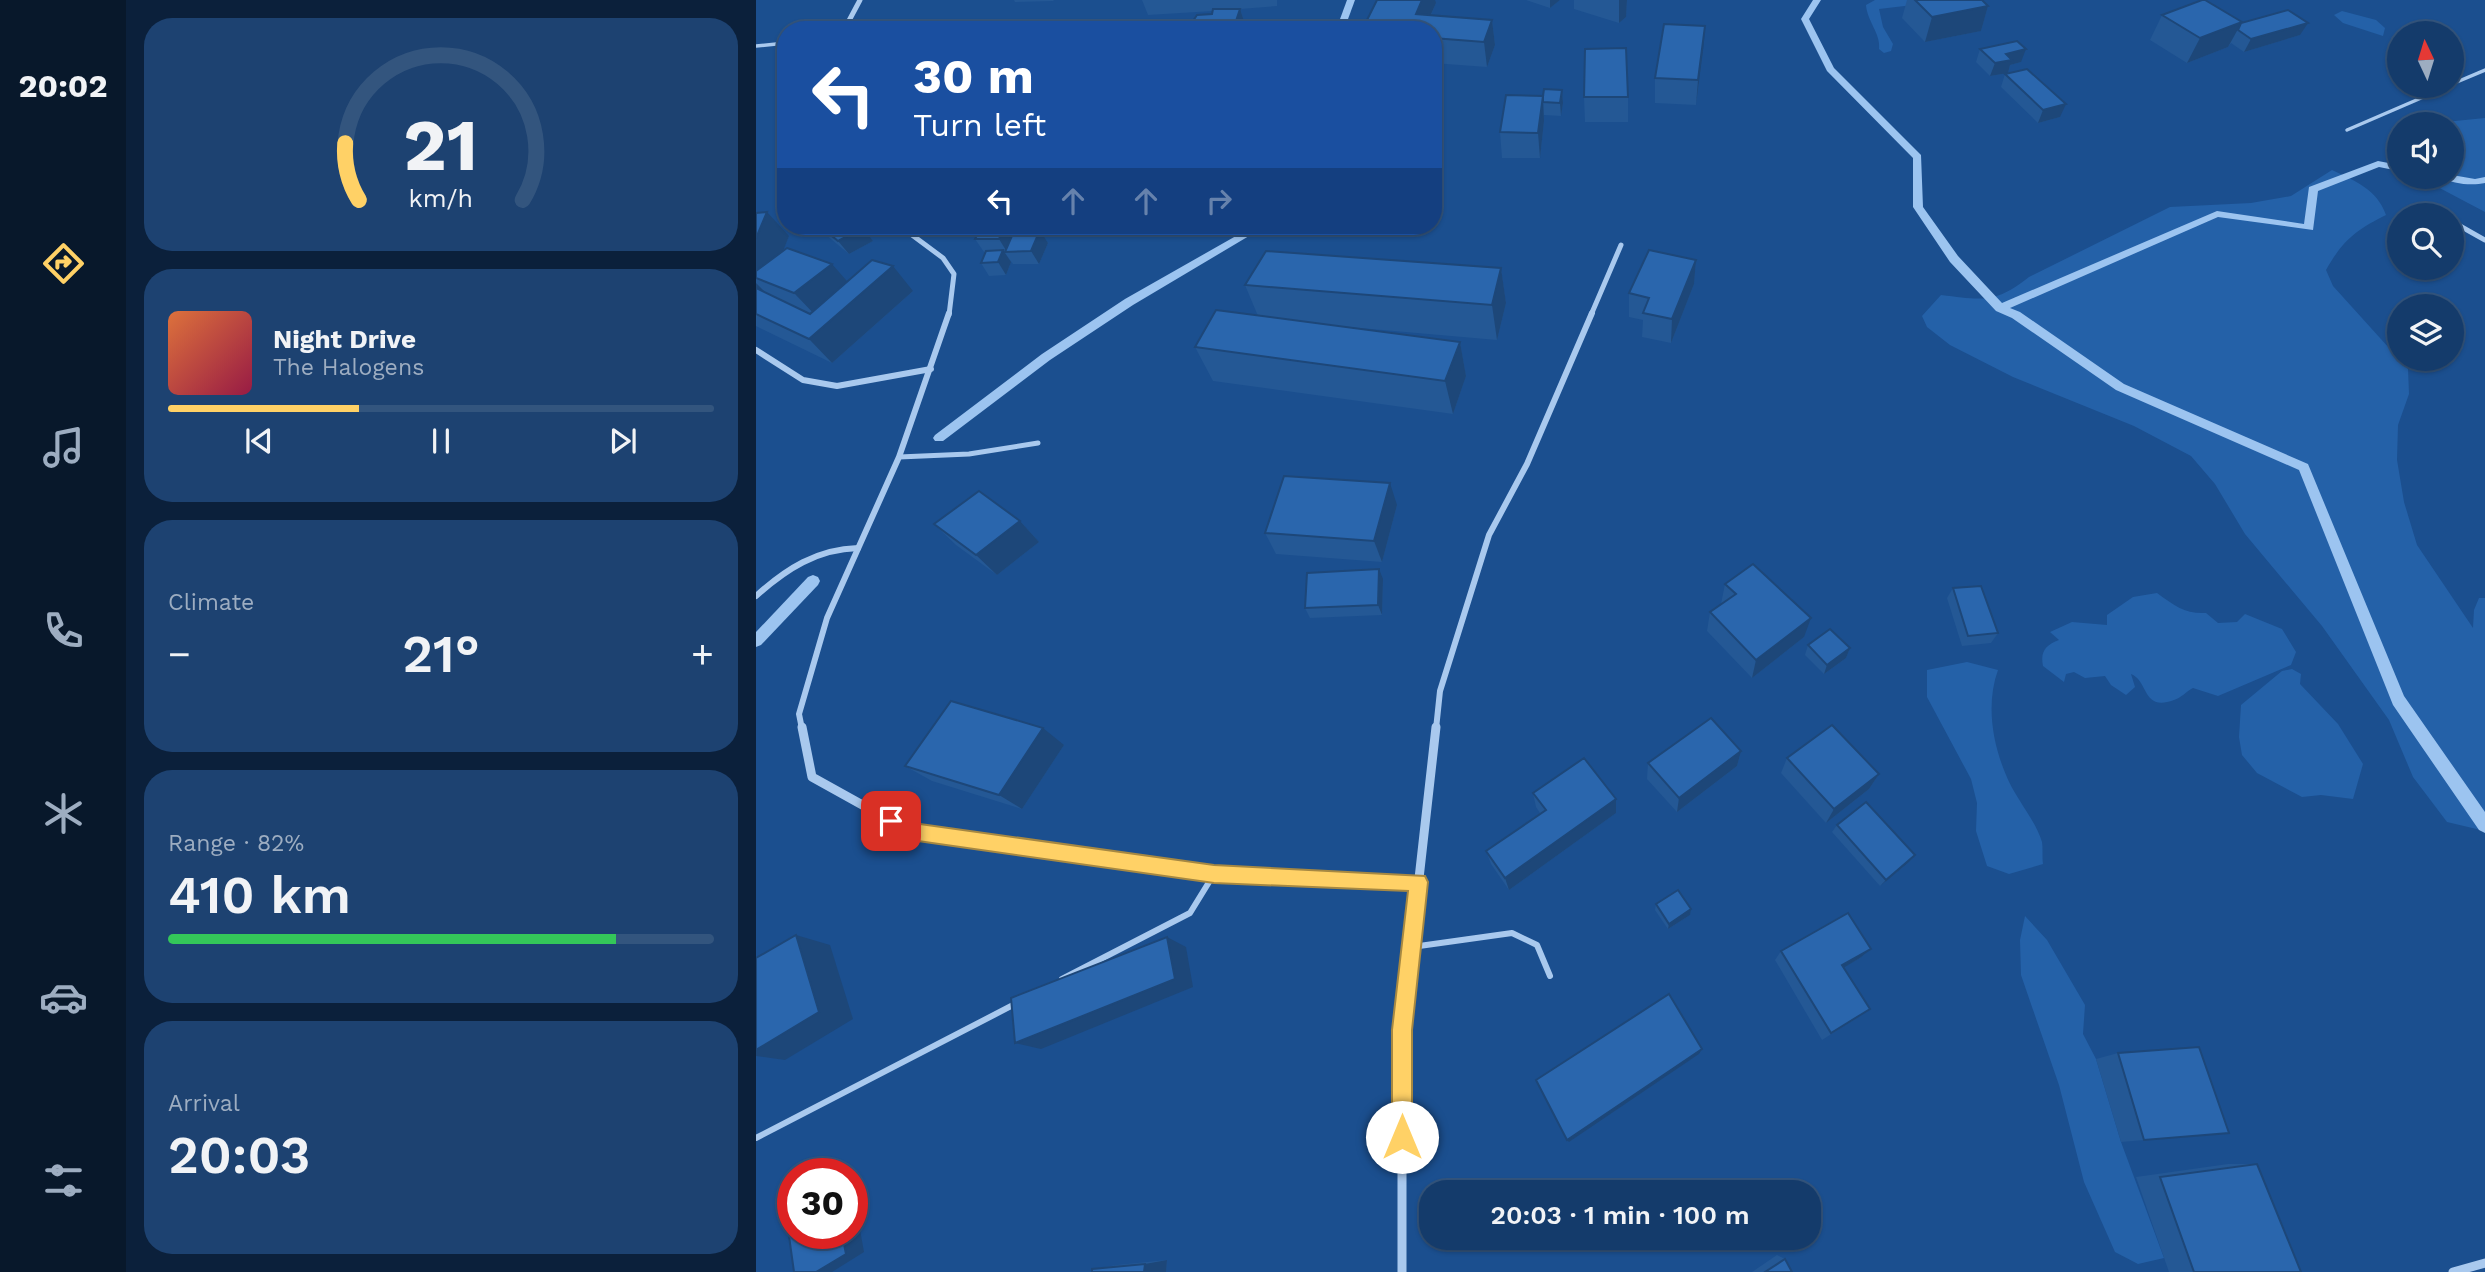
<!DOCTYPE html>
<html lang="en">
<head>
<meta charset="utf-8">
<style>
	:root { --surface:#143b6b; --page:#1d4271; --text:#f1f3f6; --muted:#9dadc1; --line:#33557e; --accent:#ffd166 }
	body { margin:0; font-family:"Work Sans",sans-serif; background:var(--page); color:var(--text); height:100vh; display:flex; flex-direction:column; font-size:26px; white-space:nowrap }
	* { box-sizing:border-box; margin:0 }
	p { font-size:23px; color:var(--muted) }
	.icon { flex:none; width:38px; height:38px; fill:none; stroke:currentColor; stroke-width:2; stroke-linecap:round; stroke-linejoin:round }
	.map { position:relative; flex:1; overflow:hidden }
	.panel { display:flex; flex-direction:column; gap:18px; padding:18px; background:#0b203b; width:630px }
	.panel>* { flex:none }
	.hud { position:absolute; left:21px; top:21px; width:665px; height:214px; border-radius:28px; box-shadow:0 2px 5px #0004,0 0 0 2px var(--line); background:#1a4fa0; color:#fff; overflow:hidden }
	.needle { width:46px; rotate:356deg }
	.controls { position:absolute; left:1631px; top:21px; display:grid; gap:14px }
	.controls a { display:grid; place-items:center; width:77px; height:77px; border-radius:50%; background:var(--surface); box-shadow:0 2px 5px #0004,0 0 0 2px var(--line); font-size:35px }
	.speed { position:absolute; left:21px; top:1158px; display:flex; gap:14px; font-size:35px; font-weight:700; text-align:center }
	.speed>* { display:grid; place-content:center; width:91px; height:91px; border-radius:50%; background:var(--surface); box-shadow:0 2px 5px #0004,0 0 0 2px var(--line); line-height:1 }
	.speed .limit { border:10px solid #d22; background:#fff; color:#111 }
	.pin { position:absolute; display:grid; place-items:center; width:60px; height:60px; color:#fff; margin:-30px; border-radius:14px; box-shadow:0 4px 10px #0006 }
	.me { position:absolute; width:77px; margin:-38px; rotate:0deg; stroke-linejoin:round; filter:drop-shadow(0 0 5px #0008) }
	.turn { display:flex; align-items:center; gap:24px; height:147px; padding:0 21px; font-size:32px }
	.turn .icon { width:91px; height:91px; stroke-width:2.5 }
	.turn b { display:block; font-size:49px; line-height:60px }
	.lanes { display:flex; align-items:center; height:66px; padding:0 21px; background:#0003; justify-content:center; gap:35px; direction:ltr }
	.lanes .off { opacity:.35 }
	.big { font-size:52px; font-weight:600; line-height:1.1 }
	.panel .widget { flex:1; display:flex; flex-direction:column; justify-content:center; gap:10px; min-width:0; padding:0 24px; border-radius:28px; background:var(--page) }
	.panel .dial { align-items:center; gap:0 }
	.dial svg { height:182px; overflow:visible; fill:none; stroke:var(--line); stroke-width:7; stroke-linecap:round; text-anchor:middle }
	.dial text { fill:var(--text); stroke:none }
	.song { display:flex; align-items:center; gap:21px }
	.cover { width:84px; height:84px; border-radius:10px; background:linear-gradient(135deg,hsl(20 70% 55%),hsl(340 70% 35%)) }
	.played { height:7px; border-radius:4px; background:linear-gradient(90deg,var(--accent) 35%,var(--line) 35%) }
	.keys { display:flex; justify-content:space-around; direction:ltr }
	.heat { display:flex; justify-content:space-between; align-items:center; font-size:38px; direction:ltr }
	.charge { height:10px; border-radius:5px; background:linear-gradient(90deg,#34c759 82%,var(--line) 0) }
	.trip { position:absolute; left:663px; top:1180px; width:402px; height:70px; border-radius:28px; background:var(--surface); box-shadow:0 2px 5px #0004,0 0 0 2px var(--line); font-weight:600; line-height:70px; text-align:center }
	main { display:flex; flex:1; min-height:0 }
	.tab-bar { display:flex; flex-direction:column; width:126px; justify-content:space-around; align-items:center; background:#08182b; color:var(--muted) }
	.tab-bar .icon { width:49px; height:49px }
	.tab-bar .active { color:var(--accent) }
	.tab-bar b { font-size:32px; color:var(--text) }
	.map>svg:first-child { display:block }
</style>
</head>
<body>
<main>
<nav class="tab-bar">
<b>20:02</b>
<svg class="icon active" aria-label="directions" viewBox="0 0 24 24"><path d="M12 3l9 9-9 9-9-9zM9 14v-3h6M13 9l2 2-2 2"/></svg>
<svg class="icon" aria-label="music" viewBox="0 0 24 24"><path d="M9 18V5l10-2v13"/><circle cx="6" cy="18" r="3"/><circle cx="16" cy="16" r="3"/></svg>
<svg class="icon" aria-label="phone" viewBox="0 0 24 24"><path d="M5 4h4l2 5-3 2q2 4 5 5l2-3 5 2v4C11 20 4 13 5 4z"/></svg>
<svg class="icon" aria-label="climate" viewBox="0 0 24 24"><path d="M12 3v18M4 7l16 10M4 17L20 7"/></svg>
<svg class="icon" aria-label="car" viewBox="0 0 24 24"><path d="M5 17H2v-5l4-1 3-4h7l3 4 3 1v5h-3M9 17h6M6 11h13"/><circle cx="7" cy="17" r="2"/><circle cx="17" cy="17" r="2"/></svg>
<svg class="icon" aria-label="filters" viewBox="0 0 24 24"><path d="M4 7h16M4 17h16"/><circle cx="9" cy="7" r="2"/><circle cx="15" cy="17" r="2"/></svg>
</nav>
<section class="panel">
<div class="widget dial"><svg viewBox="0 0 100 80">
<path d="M14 69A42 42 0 1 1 86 69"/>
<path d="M14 69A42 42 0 0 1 8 44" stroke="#ffd166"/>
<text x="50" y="56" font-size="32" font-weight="700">21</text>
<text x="50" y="72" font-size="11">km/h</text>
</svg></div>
<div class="widget">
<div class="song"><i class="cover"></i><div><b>Night Drive</b><p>The Halogens</p></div></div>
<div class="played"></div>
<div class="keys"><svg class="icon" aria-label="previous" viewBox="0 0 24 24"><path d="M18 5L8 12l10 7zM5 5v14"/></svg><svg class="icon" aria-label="pause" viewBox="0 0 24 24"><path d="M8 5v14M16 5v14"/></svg><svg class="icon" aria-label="next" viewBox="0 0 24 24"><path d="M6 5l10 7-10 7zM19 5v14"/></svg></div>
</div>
<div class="widget"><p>Climate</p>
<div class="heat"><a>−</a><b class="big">21°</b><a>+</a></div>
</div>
<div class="widget"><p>Range · 82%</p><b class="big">410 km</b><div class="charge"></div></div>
<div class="widget"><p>Arrival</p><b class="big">20:03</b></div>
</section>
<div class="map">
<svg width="1729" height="1272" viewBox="0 0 1729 1272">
	<rect width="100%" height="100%" fill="#1b4f8f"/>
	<g fill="#2461a8">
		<path d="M1119,0H1159L1157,5L1123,9L1127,27L1137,44L1135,51L1128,53L1123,49C1125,34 1111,21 1110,5Z"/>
		<path d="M1586,11L1620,20L1629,28L1627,36L1587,23L1578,15Z"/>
		<path d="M1729,118V212L1676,184L1669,177H1696V124H1669Z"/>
		<path d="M1576,170C1599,181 1621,189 1630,215C1600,230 1587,240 1570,270L1577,286L1652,369L1653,394L1642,425L1641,460L1648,502L1661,545L1717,628L1718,610L1723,598H1729V831L1691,822L1657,777L1633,720L1566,626L1489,534L1459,484L1435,456L1378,426L1257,377L1194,345L1171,327L1166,316L1185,295C1226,300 1239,304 1273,277L1414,207L1495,203L1535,196Z"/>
		<path d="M1401,593C1419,606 1429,614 1450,613L1462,623L1481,622L1489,614L1526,629L1540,652L1535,665L1462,696L1437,688C1431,691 1425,698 1418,700C1386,712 1393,681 1375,674L1379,687L1370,695L1355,685L1349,676L1329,678L1318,672L1310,674L1308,682L1287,666C1284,651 1290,645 1303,640L1294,632L1316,622L1351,625V615L1377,597Z"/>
		<path d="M1211,662L1242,670C1230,703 1236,742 1250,775C1259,798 1279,819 1286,842C1287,848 1286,857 1287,864L1253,874L1231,866L1220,831L1221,803L1215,779L1171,697V670Z"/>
		<path d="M1536,669L1545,674L1544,684L1582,724L1607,764L1597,799L1565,795L1546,797L1501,773L1486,755L1483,737L1485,705L1526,671Z"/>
		<path d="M1269,916L1291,940L1329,1005L1327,1034L1340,1059L1365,1142L1408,1258L1382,1264L1359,1252L1328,1182L1303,1085L1265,975L1264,940Z"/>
	</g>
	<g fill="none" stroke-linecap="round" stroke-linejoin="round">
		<g fill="#9cc4f0" fill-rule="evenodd">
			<path d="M591,0H599L588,30H580Z"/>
			<path d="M1057,0H1065L1053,19L1078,68L1165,155L1167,207L1202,256L1246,303L1461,211L1548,224L1553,187L1622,161L1643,165V171L1623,167L1562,191L1557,230L1462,217L1254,308L1264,312L1368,384L1552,464L1648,696L1729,812V833L1723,830L1637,705L1543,470L1360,390L1256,318L1240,311L1194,262L1157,207V158L1071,71L1045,19Z"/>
			<path d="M1696,175L1719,179L1729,177V183C1716,186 1696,184 1685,177H1696Z"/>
			<path d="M494,228L498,229V233L377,305L294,360L187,441H179L177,438L179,435L286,354L369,299Z"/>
			<path d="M57,575L62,577L64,581L62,585L5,645L0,647V632L52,577Z"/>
		</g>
		<g stroke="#a9c9ee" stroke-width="3.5">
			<path d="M0,46L30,43"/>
			<path d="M1696,84L1729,70"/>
			<path d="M1591,130L1693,86"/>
			<path d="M152,232L167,226"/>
		</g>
		<path stroke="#a9c9ee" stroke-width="5" d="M143,457L213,454L282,443"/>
		<g stroke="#a9c9ee" stroke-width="6">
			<path d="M656,947L756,933L781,945L794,976"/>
			<path d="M306,979L434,913L458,874"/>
			<path d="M0,1138L261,1003"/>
		</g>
		<g stroke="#a9c9ee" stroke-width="5">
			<path d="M88,30L104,0"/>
			<path d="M144,226L187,258L198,274L193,315"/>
			<path d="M1704,226L1729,240"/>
			<path d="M835,315L865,245"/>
		</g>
		<g stroke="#a9c9ee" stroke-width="6">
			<path d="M0,350L47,380L81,386L175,369"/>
			<path d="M0,596C30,569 61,549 102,548"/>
			<path d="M46,729L43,714L71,618L143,457L193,313"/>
			<path d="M680,729L684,691L733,535L771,464L836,313"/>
		</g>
		<g stroke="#a9c9ee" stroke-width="9">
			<path d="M46,727L56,777L155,832L458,874L662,882"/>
			<path d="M646,1272V1030L680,727"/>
			<path d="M1697,1272L1729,1263"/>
		</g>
	</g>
	<g fill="#245895">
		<path d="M258,0H298L297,1L259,2Z"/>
		<path d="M386,0H521V6L484,9L491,30H426L437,21L456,14L457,11L392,15Z"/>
		<path d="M621,0L680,3L675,15L736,20L739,45L731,67L677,63V30Z"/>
		<path d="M770,0H804L794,8Z"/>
		<path d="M816,0H871L870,17L863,23L818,9V0Z"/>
		<path d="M1151,0H1226L1232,6L1225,31L1169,42L1146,18Z"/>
		<path d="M1406,15L1485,23L1544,35L1488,52L1475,43L1472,47L1431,63L1394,40Z"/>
		<path d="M1224,49L1265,62L1254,65L1252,73L1234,76L1220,62Z"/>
		<path d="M947,51L940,105L899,103V78Z"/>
		<path d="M1249,74L1304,117L1282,123L1245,87Z"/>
		<path d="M806,90L807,103L805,116L788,115V121L784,158H746L744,132L787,96Z"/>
		<path d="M828,97H872V122H829Z"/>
		<path d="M0,213L33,236L27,250L91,282L157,291L76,363L0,326Z"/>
		<path d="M52,226H104L117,241L93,254L69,234L64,236Z"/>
		<path d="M262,229L261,231L284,230L292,243L283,264H257L248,252L255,262L250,275L233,276L225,263L229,252H228L219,239Z"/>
		<path d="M940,260L938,284L915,343L886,337L887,320L873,317V293Z"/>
		<path d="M745,268L750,303L741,340L581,326L704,342L710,376L697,414L457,381L439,347L502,316L489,285Z"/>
		<path d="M641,505L626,562L520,554L509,533Z"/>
		<path d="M264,521L283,542L241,575L200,545L178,524Z"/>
		<path d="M627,579L626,615L554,618L549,608Z"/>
		<path d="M969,584L1048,637L996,678L951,631L954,612L965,604Z"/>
		<path d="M1197,588L1242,633L1235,643L1206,646L1191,598Z"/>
		<path d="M1052,645L1094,648L1090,658L1068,674L1049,655Z"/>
		<path d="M308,745L266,809L176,781L149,766Z"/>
		<path d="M985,751L981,766L921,812L891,779L892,763Z"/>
		<path d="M1031,758L1123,774L1113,789L1070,823L1025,773Z"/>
		<path d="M777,793L860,813L753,890L735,864L730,851L784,813L780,807Z"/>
		<path d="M1081,825L1159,855L1153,862L1124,886L1076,832Z"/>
		<path d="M900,904L934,915L912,929L899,910Z"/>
		<path d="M1115,949L1104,958L1088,967L1104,1016L1066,1040L1019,960L1025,951Z"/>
		<path d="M1362,1053L1473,1133L1365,1142L1340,1059Z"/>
		<path d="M1472,1164H1501L1545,1272H1413L1380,1177Z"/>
		<path d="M1021,1255L1029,1259L1036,1272H996Z"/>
		<path d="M411,1260L410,1272H336V1269L361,1265Z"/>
	</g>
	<g fill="#1d4779">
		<path d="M666,0H679L680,3L668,30L660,14Z"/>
		<path d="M794,0H804L794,8Z"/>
		<path d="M863,0H871L870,17L863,23Z"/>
		<path d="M1232,6L1225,31L1169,42L1176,17Z"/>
		<path d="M484,9L491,30H477Z"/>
		<path d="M736,20L739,45L731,67L728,42Z"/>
		<path d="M1486,22L1472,47L1431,63L1444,38Z"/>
		<path d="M1552,23L1544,35L1488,52L1495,39Z"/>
		<path d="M949,26L947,51L940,105L942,80Z"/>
		<path d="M1270,49L1265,62L1254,65L1252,73L1234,76L1239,63L1250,54Z"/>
		<path d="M806,90L807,103L805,116L804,103Z"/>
		<path d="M787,96L788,121L784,158L782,133Z"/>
		<path d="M1310,104L1304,117L1282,123L1287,110Z"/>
		<path d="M11,212L33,236L14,284L0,278V238Z"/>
		<path d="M55,226H62L69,234L64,236Z"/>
		<path d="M249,226H260L262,229L251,252L243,239Z"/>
		<path d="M107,228L117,241L93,254L82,241Z"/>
		<path d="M284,230L292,243L283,264L275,251Z"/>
		<path d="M247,250L255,262L250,275L242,262Z"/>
		<path d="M940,260L938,284L915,343L916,319Z"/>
		<path d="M76,264L97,288L61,317L38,293Z"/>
		<path d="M137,266L157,291L76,363L53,339Z"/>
		<path d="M745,268L750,303L741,340L736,305Z"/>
		<path d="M0,283L10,293L0,290Z"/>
		<path d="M704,342L710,376L697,414L689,381Z"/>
		<path d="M634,483L641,505L626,562L618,541Z"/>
		<path d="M264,521L283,542L241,575L220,555Z"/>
		<path d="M623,569L627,579L626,615L622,605Z"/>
		<path d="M1055,618L1048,637L996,678L1000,660Z"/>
		<path d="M1094,648L1090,658L1068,674L1071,665Z"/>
		<path d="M287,728L308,745L266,809L243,795Z"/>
		<path d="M985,751L981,766L921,812L923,798Z"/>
		<path d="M1123,774L1113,789L1070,823L1078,809Z"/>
		<path d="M860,799V813L753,890L749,878Z"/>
		<path d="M1159,855L1153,862L1124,886L1130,880Z"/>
		<path d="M935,909L934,915L912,929L913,924Z"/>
		<path d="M40,935L74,945L97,1019L29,1060L0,1056V1050Z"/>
		<path d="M411,937L430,947L437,987L285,1049L259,1043Z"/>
		<path d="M1115,949L1104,958L1077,974L1086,965Z"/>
		<path d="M946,1049L943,1054L813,1142L811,1140Z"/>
		<path d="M96,1207H100L108,1252L76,1272H60L86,1234H96Z"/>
		<path d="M411,1260L410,1272H388L389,1264Z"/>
	</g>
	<g fill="#2a66ad" stroke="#1d4779" stroke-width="2">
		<path d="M621,0H666L660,14L736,20L728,42L677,38V30H606Z"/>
		<path d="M1159,0H1226L1232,6L1176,17Z"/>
		<path d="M1446,0H1449L1486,22L1444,38L1406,15Z"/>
		<path d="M457,9H484L477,30H426L428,25L437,21L441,15L456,14Z"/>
		<path d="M1532,10L1552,23L1495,39L1482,30L1485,23Z"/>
		<path d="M908,24L949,26L942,80L899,78Z"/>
		<path d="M1261,41L1270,49L1250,54L1256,60L1239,63L1224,49Z"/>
		<path d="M870,48L872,97H828L829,49Z"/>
		<path d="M1271,69L1310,104L1287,110L1249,74Z"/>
		<path d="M788,89L806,90L804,103L787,102V96L786,102L787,96Z"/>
		<path d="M750,95L787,96L782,133L744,132Z"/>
		<path d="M11,212L0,238V213Z"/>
		<path d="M64,226H104L107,228L82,241Z"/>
		<path d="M226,226H249L243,239H219Z"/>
		<path d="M284,230L275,251L249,252L258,231Z"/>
		<path d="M31,248L76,264L38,293L0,278V271Z"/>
		<path d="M247,250L242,262L225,263L230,251Z"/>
		<path d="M893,250L940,260L916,319L887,313L893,298L873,293Z"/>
		<path d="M510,251L745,268L736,305L489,285Z"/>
		<path d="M116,260L137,266L53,339L0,314V288L54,314Z"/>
		<path d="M460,310L704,342L689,381L439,347Z"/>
		<path d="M528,476L634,483L618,541L509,533Z"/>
		<path d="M223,491L264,521L220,555L178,524Z"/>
		<path d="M997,564L1055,618L1000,660L954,612L980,594L969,584Z"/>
		<path d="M623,569L622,605L549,608L551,573Z"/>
		<path d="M1225,586L1242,633L1212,636L1197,588Z"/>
		<path d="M1074,629L1094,648L1071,665L1052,645Z"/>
		<path d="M195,701L287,728L243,795L149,766Z"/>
		<path d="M955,718L985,751L923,798L892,763Z"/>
		<path d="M1076,725L1123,774L1078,809L1031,758Z"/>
		<path d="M828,758L860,799L749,878L730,851L790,810L777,793Z"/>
		<path d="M1110,802L1159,855L1130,880L1081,825Z"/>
		<path d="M922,890L935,909L913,924L900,904Z"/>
		<path d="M1092,913L1115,949L1086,965L1114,1009L1075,1033L1025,951Z"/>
		<path d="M40,935L63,1012L0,1050V958Z"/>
		<path d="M411,937L419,979L259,1043L255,998Z"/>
		<path d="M913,994L946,1049L811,1140L780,1080Z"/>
		<path d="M1443,1047L1473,1133L1388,1140L1362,1053Z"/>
		<path d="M1501,1164L1545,1272H1438L1404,1177Z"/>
		<path d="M37,1234H86L90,1254L60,1272H38L33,1236Z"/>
		<path d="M1029,1259L1036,1272H1009Z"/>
		<path d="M389,1264L388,1272H336V1269Z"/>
	</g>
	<path fill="#ffd166" stroke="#a68842" stroke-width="2" d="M135,812L157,823L458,865L669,876L672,882L656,1030V1137L653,1145L646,1148L639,1145L636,1137V1030L652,891L458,883L155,840L129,827L127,821L129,815Z"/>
</svg>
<div class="controls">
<a><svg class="needle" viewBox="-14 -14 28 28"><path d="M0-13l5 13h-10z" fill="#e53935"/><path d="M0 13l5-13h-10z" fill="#9dadc1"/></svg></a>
<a><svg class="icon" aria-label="sound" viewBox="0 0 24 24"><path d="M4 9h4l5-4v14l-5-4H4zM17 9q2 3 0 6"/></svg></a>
<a><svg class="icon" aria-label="search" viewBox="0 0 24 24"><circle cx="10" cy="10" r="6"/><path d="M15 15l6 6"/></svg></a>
<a><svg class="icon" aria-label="layers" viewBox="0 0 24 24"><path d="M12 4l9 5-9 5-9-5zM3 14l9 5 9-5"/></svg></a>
</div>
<div class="speed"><div class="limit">30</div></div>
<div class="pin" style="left:135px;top:821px;background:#d93025"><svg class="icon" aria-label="arrive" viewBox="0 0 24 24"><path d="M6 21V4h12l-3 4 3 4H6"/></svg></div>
<svg class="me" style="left:646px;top:1137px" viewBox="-20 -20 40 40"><circle r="19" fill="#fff"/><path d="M0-13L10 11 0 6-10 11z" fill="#ffd166"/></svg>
<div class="trip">20:03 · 1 min · 100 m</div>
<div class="hud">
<div class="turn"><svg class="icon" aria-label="left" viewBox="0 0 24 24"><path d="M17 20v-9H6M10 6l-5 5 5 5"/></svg><div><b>30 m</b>Turn left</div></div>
<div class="lanes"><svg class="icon" aria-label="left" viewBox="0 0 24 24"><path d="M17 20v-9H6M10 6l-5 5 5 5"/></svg><svg class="icon off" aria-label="ahead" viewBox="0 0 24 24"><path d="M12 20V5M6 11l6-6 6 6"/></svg><svg class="icon off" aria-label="ahead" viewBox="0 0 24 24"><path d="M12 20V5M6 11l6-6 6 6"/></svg><svg class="icon off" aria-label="right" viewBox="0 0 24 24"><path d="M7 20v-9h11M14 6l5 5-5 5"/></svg></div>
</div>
</div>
</main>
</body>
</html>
